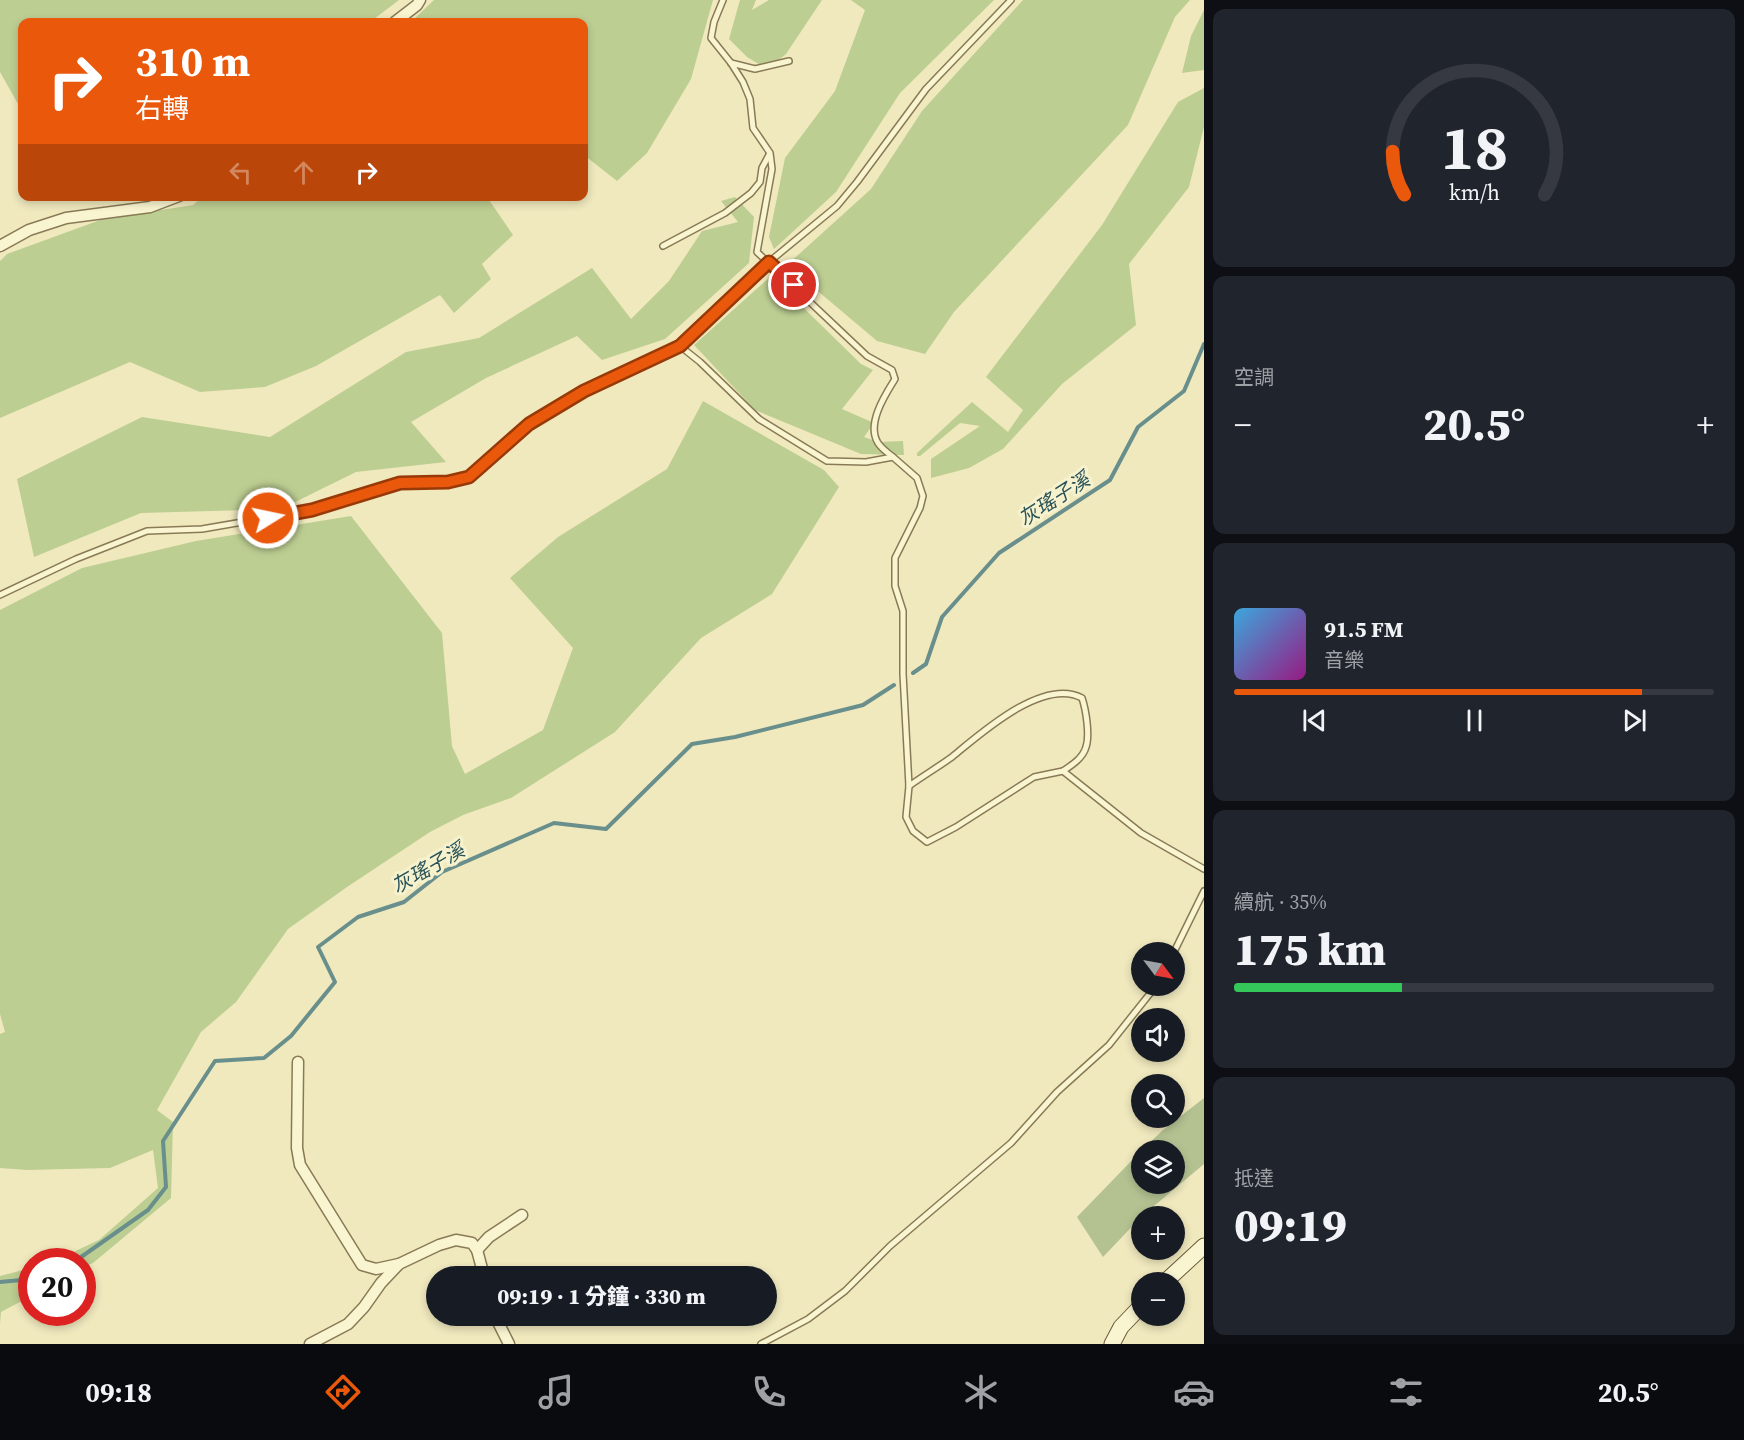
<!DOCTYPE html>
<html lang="zh-TW">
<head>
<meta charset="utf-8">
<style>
	:root { --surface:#171b24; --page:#20242c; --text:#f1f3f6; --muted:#9ea1a6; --line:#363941; --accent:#ea580c }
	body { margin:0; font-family:"Source Serif 4","Noto Sans TC",serif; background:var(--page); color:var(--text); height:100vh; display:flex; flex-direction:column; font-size:22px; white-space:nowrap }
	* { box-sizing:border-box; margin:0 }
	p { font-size:20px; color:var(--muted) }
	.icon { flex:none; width:33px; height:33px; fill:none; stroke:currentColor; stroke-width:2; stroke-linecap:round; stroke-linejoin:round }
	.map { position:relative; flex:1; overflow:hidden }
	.panel { display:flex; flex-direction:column; gap:9px; padding:9px; background:#0d0f14; width:540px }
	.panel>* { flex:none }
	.hud { position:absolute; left:18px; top:18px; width:570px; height:183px; border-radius:12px; box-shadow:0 3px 9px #0003; background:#ea580c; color:#fff; overflow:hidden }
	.needle { width:39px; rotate:122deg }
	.controls { position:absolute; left:1131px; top:942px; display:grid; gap:12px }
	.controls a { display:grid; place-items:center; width:54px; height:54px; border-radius:50%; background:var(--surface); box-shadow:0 3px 9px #0003; font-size:30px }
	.speed { position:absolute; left:18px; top:1248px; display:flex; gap:12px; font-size:30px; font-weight:700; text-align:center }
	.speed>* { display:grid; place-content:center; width:78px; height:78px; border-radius:50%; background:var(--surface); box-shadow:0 3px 9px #0003; line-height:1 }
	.speed .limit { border:9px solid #d22; background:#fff; color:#111 }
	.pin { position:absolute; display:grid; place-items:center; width:51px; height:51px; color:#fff; margin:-26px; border:3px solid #fff; border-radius:50%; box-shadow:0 2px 6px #0007 }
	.me { position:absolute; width:66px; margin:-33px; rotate:80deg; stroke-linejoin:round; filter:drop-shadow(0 0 4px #0008) }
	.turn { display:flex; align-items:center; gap:21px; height:126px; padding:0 18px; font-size:27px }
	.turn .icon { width:78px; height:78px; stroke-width:2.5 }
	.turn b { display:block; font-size:42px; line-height:51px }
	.lanes { display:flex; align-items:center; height:57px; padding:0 18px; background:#0003; justify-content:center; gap:30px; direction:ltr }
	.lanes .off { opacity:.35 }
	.big { font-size:45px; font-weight:800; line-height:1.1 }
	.panel .card { flex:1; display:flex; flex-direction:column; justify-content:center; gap:9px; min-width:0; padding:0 21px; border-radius:12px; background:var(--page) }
	.panel .dial { align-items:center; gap:0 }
	.dial svg { height:156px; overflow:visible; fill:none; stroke:var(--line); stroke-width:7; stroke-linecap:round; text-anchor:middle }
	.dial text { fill:var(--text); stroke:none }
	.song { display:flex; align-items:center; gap:18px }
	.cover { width:72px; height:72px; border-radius:9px; background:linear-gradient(135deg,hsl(200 70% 55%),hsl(310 70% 35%)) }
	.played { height:6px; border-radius:3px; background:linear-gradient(90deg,var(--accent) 85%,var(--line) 85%) }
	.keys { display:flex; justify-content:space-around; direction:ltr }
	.heat { display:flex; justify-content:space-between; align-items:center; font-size:33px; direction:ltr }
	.charge { height:9px; border-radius:4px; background:linear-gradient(90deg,#34c759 35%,var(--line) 0) }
	.trip { position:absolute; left:426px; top:1266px; width:351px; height:60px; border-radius:30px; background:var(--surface); box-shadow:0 3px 9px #0003; font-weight:800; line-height:60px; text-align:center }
	.menu { display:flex; height:96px; justify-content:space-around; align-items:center; background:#090b0e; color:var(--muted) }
	.menu .icon { width:42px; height:42px }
	.menu .on { color:var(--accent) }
	.menu b { font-size:27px; color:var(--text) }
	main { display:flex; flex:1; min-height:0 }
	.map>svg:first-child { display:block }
</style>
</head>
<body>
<main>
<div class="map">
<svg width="1204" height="1344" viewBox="0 0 1204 1344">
	<rect width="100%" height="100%" fill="#f0e9be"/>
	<g fill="#bdce92">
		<path d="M0,0H399L370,22H22V111L0,72Z"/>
		<path d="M434,0H713L691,79L647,153L617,181L584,155V22H419L414,19Z"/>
		<path d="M740,0H756L752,10L769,0H822L786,54L767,69L747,57L729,39Z"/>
		<path d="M851,0H994L900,93L836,192L774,249L769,237L785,158L835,91L865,10Z"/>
		<path d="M1023,0H1190L1175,17L1128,125L954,312L925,354L877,341L787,265L871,189L922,111Z"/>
		<path d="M1204,10V70L1182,73L1191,36Z"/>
		<path d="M1204,88V127L1189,187L1129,264L1136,325L1062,384L1003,449L969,468L931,478V459L980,426L960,423L920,456H917V453L972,402L1008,432L1023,410L986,377L1102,225L1178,102Z"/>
		<path d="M203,196L487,197L513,235L482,264L491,279L454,313L440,295L316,366L265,387L200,392L130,362L0,418V261L7,254L103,219L193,205Z"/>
		<path d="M735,197L754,217L749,263L665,339L602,360L577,336L486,378L411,422L446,462L356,472L281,509L141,513L34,557L17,479L142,417L270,437L406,352L479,338L592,268L631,319L669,281L702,231L738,222L721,201Z"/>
		<path d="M771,276L861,364L873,370L842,409L874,423L864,437L879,442L903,441L904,455L861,454L755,410L694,345Z"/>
		<path d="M703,401L824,470L839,487L772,594L701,638L615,732L511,798L463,815L430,832L347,887L288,929L236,1002L201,1032L157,1110L173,1122L171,1198L93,1263L83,1267L82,1262L54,1261L99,1240L158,1188L153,1150L110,1168L27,1170L0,1168V1034L5,1032L0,1014V610L82,568L196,541L351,516L442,633L452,746L465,774L543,730L573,648L510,578L558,537L667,469Z"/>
		<path d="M31,1268V1296L1,1312L0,1324V1276Z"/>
	</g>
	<path fill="#b4c292" d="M1204,1098V1164L1142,1216L1103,1257L1077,1217L1141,1151L1142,1184H1174V1150H1142L1163,1130Z"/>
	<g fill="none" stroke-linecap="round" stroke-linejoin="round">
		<g stroke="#698f8c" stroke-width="4">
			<path d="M913,673L926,664L942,617L999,553L1110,480L1138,427L1184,391L1204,344"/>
			<path d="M74,1262L148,1210L166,1187L163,1141L215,1061L264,1058L291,1036L335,982L318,947L358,917L404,902L442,872L554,823L606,829L692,744L735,737L863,705L894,685"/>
			<path d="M0,1282L32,1279"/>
		</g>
		<defs>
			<g id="lane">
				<path d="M723,0L714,22L711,38L731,63L743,82L750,99L753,128L770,153L772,169L757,252L867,356L892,370L895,379C885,395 866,424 878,443C882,449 888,453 893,457"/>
				<path d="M731,63L755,69L789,61"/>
				<path d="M663,246L725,213L751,193L760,182L762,168L769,155"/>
				<path d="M680,346L769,262L837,206L857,182L926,89L1011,0"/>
				<path d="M0,595L76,559L147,531L202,529L312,510L400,483L448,482L469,477L529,424L584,391L680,346L700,362L759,419L827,461L866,462L893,457L917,478L923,496L920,508L895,558V586L903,611V674L909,786L906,817L913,831L927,842L956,827L1034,777L1063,771L1141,833L1204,869"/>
				<path d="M909,786C923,776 938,767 952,757C980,734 1043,677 1082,698C1086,710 1090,735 1086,747C1083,758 1072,765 1063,771"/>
				<path d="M1174,952L1204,891"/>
				<path d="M761,1344L808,1319L845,1291L890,1246L1011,1143L1057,1092L1109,1045L1156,986"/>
			</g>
			<g id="street">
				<path d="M395,22L417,5L420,0"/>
				<path d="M0,246L29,230L66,218L150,207L179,196"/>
				<path d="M298,1062L297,1148L300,1165L362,1265L376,1269L399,1264"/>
				<path d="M477,1250L489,1237L522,1215"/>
				<path d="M495,1316L509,1344"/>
				<path d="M310,1344L348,1324L364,1307L381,1283L399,1264L439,1245L456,1240L472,1243L477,1250L484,1276"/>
			</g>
			<g id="secondary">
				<path d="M1165,1282L1204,1246"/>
				<path d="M1112,1344L1121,1327L1142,1305"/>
			</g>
		</defs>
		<use href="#lane" stroke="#897a56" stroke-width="8"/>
		<use href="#street" stroke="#897a56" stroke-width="13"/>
		<use href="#secondary" stroke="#6a5a39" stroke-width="17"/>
		<use href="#lane" stroke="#faf5d1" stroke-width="5"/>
		<use href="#street" stroke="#faf5d1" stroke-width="10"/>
		<use href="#secondary" stroke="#faf5d1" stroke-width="15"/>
	</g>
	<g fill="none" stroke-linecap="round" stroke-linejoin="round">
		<defs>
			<path id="route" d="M268,518L312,510L400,483L448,482L469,477L529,424L584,391L680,346L769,262L794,285"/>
		</defs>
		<use href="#route" stroke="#983908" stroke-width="15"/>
		<use href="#route" stroke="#ea580c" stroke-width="10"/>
	</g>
	<g text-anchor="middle" stroke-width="6" stroke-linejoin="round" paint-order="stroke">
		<g font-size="20" font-style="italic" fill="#2a5358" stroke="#f7f2ce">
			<text transform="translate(1054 499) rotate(-33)" y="7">灰瑤子溪</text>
			<text transform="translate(428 868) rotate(-30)" y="7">灰瑤子溪</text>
		</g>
	</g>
</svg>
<div class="controls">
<a><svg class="needle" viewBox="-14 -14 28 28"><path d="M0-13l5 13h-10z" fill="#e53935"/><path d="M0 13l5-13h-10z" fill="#9ea1a6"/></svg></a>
<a><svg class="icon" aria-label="sound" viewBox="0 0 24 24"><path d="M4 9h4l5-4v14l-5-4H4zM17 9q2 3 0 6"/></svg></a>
<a><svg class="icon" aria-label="search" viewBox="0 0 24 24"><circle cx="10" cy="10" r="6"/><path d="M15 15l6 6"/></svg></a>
<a><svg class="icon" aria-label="layers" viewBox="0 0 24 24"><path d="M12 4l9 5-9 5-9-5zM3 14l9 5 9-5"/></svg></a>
<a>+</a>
<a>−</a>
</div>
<div class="speed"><div class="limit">20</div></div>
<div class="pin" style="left:794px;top:285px;background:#d93025"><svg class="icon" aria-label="arrive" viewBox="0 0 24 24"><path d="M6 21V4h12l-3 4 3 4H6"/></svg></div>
<svg class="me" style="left:268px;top:518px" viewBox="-20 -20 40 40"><circle r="17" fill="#ea580c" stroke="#fff" stroke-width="3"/><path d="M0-11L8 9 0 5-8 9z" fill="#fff"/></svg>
<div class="trip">09:19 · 1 分鐘 · 330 m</div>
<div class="hud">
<div class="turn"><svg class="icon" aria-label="right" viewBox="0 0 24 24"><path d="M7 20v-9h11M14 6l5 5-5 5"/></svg><div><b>310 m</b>右轉</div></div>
<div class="lanes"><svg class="icon off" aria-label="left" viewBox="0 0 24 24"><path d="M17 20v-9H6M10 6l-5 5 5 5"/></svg><svg class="icon off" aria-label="ahead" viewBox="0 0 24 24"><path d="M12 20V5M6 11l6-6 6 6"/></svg><svg class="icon" aria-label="right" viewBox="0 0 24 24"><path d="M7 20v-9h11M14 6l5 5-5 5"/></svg></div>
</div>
</div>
<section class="panel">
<div class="card dial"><svg viewBox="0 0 100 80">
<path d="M14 69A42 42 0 1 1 86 69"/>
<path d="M14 69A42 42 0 0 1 8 47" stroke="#ea580c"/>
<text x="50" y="56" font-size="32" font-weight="700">18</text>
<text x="50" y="72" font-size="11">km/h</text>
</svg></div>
<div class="card"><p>空調</p>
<div class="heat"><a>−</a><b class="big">20.5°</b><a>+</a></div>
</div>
<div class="card">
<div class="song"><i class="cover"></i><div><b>91.5 FM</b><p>音樂</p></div></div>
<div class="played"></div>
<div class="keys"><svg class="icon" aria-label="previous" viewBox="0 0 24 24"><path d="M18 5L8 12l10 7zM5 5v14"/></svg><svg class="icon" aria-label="pause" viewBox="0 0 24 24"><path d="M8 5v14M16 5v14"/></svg><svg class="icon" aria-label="next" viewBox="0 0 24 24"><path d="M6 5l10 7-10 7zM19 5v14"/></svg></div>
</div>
<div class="card"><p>續航 · 35%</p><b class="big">175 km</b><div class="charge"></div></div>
<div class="card"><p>抵達</p><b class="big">09:19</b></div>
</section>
</main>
<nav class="menu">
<b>09:18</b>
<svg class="icon on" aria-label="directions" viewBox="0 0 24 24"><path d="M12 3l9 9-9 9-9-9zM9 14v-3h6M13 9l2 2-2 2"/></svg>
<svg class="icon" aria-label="music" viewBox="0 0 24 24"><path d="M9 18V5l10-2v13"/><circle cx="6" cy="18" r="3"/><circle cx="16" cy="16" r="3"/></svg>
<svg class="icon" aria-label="phone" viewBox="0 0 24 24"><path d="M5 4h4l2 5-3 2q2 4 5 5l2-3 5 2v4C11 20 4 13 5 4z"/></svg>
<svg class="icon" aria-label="climate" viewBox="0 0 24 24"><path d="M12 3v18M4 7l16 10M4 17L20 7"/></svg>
<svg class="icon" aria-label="car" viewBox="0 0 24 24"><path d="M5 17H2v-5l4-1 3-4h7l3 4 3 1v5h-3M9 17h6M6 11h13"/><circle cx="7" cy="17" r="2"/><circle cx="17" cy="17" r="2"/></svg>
<svg class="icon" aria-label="filters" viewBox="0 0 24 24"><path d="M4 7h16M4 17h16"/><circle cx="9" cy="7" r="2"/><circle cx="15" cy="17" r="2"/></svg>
<b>20.5°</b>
</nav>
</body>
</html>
